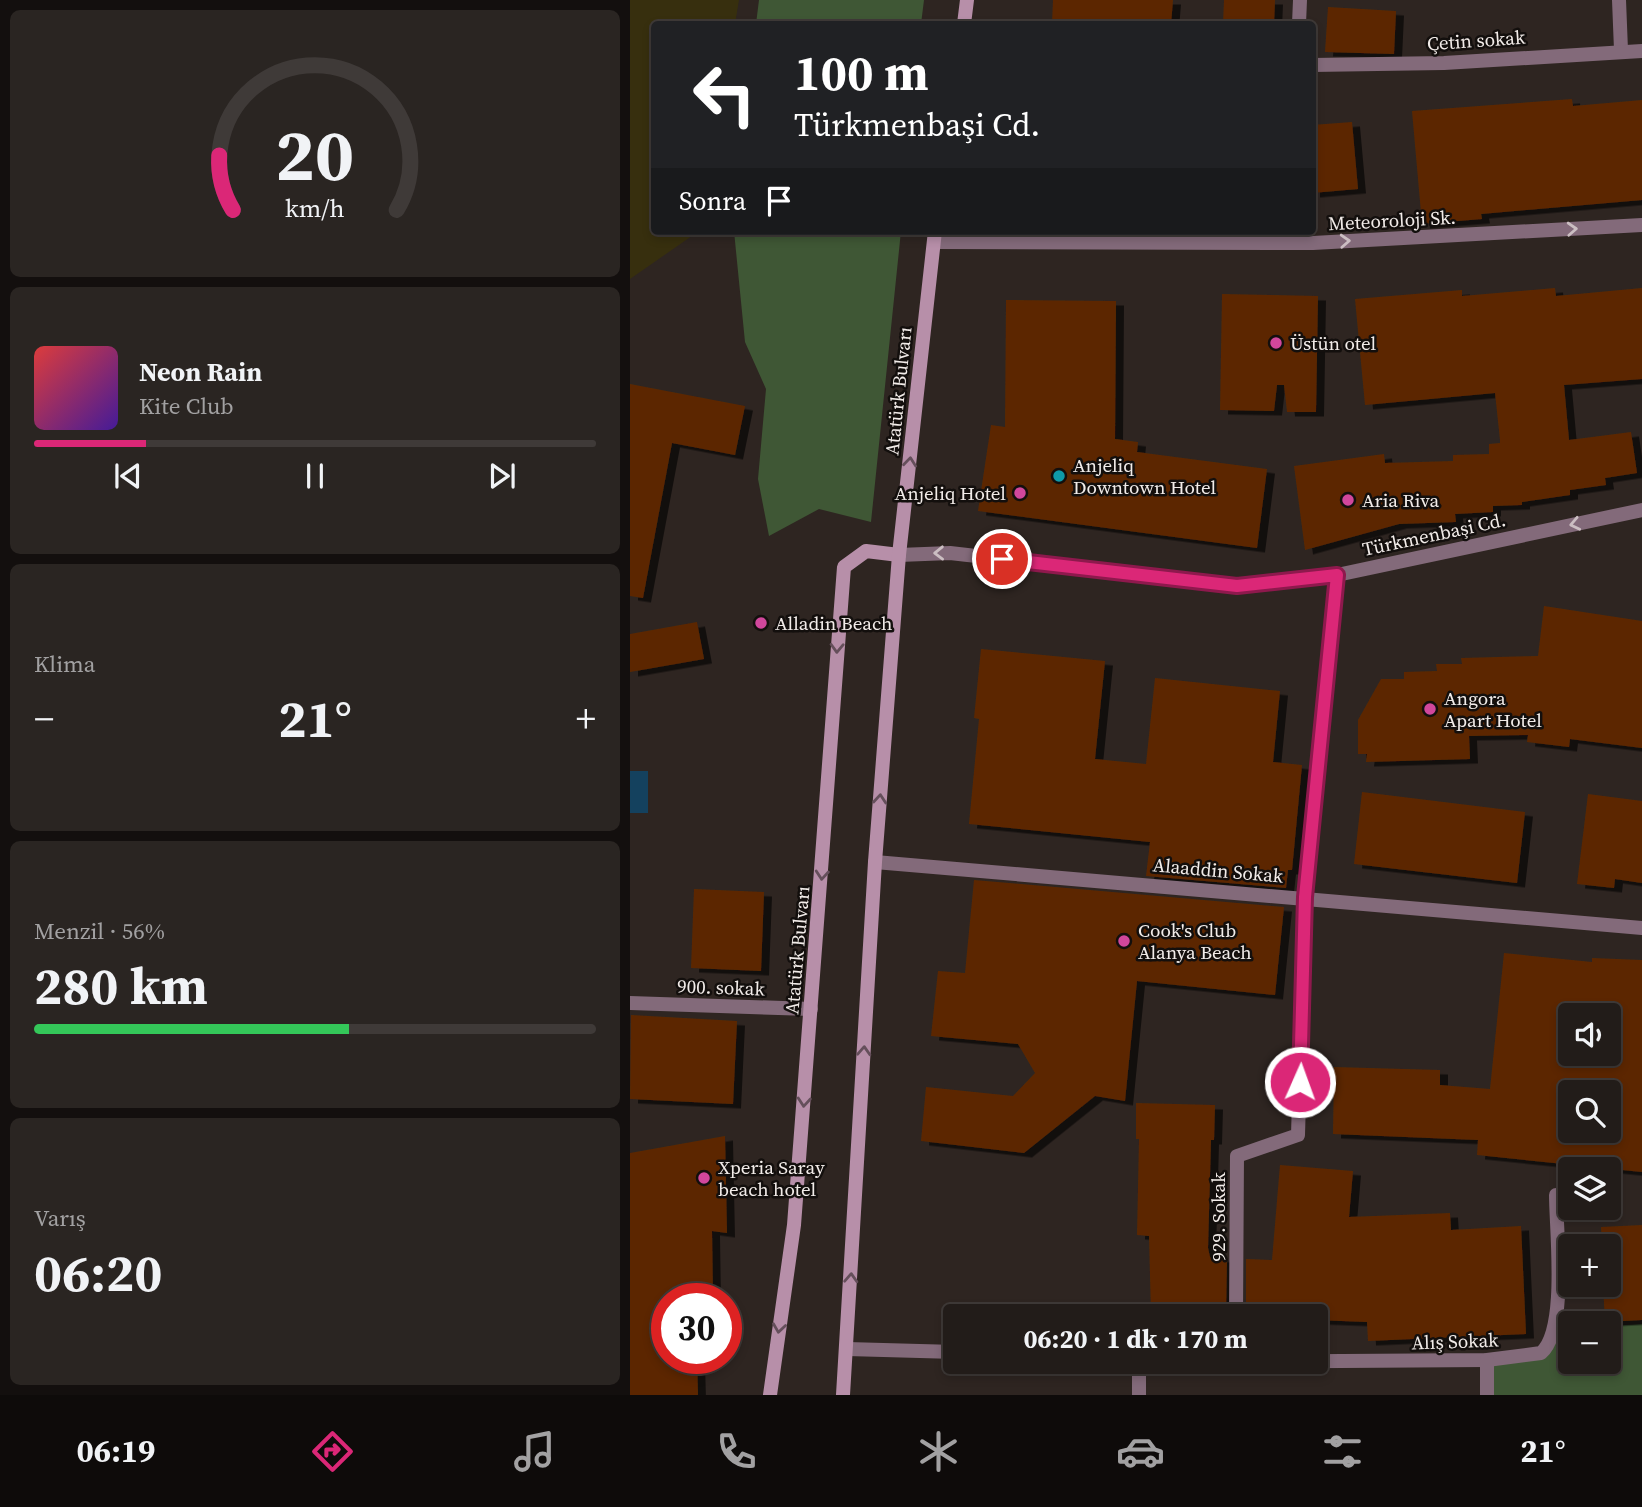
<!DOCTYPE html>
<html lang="tr">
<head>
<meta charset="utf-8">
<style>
	:root { --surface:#221c19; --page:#2a2522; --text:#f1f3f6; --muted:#a2a1a2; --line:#3f3a38; --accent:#db2777 }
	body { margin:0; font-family:"Source Serif 4",serif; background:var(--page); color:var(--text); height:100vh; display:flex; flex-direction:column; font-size:26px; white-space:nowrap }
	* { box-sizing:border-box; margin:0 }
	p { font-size:23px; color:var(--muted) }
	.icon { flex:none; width:38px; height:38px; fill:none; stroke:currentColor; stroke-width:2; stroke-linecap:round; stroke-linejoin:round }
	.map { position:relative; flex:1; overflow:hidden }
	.drawer { display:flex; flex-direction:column; gap:10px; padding:10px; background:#130f0e; width:630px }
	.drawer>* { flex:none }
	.guide { position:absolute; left:21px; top:21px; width:665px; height:214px; border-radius:7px; box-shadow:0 4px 10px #0003,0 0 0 2px var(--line); background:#202124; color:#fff; overflow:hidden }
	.buttons { position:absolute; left:928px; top:1003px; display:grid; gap:14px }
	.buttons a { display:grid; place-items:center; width:63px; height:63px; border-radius:7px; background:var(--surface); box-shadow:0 4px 10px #0003,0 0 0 2px var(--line); font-size:35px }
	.speed { position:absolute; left:21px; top:1283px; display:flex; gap:14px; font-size:35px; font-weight:700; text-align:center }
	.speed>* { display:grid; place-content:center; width:91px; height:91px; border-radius:50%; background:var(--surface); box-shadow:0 4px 10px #0003,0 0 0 2px var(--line); line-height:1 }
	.speed .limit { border:10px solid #d22; background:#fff; color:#111 }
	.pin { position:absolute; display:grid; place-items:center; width:60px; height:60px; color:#fff; margin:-30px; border:4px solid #fff; border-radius:50%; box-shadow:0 2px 7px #0007 }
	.me { position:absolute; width:77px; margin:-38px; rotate:2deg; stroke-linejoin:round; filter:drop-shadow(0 0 5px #0008) }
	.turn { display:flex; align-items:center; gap:24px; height:147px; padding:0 28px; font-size:32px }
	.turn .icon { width:91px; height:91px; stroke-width:2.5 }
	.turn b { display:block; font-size:49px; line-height:60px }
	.then { display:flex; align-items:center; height:66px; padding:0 28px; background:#0003; gap:14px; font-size:26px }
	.big { font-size:52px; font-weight:700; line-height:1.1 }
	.drawer .card { flex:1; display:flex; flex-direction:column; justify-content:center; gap:10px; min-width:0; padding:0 24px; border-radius:10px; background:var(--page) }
	.drawer .dial { align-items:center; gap:0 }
	.dial svg { height:182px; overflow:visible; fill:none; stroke:var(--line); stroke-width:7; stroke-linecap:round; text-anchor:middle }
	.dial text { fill:var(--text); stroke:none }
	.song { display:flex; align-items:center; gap:21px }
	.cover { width:84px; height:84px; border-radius:10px; background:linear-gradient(135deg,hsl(0 70% 55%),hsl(260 70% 35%)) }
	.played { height:7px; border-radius:4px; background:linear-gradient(90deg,var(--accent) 20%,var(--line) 20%) }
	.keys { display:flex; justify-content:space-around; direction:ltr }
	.heat { display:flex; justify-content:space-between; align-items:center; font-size:38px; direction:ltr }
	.charge { height:10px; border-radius:5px; background:linear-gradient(90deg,#34c759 56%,var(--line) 0) }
	.trip { position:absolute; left:313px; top:1304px; width:385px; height:70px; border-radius:7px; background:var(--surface); box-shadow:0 4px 10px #0003,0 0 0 2px var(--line); font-weight:700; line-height:70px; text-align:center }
	.dock { display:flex; height:112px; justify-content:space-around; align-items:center; background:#0e0b0a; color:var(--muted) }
	.dock .icon { width:49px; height:49px }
	.dock .selected { color:var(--accent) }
	.dock b { font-size:32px; color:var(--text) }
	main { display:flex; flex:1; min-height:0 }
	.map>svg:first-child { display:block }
</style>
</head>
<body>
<main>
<section class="drawer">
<div class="card dial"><svg viewBox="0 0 100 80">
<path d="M14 69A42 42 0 1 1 86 69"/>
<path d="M14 69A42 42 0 0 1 8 45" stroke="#db2777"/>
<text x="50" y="56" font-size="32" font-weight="700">20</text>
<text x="50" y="72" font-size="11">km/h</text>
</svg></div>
<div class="card">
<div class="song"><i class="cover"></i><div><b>Neon Rain</b><p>Kite Club</p></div></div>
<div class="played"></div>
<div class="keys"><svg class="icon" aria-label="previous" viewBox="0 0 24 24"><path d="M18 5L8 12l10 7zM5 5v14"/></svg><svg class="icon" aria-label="pause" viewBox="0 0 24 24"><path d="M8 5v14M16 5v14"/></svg><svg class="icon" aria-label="next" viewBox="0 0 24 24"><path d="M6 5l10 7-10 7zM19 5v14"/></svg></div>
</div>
<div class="card"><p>Klima</p>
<div class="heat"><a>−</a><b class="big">21°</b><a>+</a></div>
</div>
<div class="card"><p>Menzil · 56%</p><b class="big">280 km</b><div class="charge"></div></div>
<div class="card"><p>Varış</p><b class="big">06:20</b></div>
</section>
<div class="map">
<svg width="1012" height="1395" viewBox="0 0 1012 1395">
	<defs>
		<filter id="shadow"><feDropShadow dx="8" dy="4.5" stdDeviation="0" flood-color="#0009"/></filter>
	</defs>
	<rect width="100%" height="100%" fill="#2e2521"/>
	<g fill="#3f5735">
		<path d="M129,0H294L291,24H126Z"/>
		<path d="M104,231H271L241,522L189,509L139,536L128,479L136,389L115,342Z"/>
		<path d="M1012,1324V1395H862V1364L919,1351L931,1328H940V1362H978V1326Z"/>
	</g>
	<path fill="#372f0e" d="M0,0H109L105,24H24V231H69L0,279Z"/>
	<rect fill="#14415e" x="0" y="771" width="18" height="42"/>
	<g fill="#5b2804" fill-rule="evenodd" filter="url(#shadow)">
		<path d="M423,0H543L541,24H422Z"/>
		<path d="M594,0H645L644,24H593Z"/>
		<path d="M698,7L766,11L764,54L695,52Z"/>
		<path d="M942,99L943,106L1012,100V200L851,214L852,219L792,224L782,111Z"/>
		<path d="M722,122L728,189L682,193V125Z"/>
		<path d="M925,288L926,296L1012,288V379L934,385L939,440L1001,432L1007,473L975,478L976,485L940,490V495L892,502V505L863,506V512L825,514L826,522L769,524L675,550L664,466L754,454L755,463L823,461V455L859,454V444L870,443V440L865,393L735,405L725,299L832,290V296Z"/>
		<path d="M592,294L688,296L686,412H657L654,385H647L644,411L590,410Z"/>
		<path d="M376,300L486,301L485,439L508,442L507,452L637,469L627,548L348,511L361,425L375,427Z"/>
		<path d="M0,384L115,406L105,455L42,443L13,598L0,596Z"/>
		<path d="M914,606L1012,621V748L940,739L939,747L897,742L898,735L839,736L840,759L736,762L737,754H728V720L751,679H774V672L807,671L806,664H832L831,658L908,656Z"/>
		<path d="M67,622L74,659L0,672V634Z"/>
		<path d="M351,649L475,661L465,759L516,764L525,678L650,691L643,762L672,765L662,870H658L656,888L516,876L520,842L339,824L349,719L344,718Z"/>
		<path d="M732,792L895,812L887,883L724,864Z"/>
		<path d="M958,794L1012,801V883L985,879L984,888L947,884Z"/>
		<path d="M344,880L654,907L645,995L507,981L495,1101L465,1096L394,1153L291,1141L296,1087L383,1096L405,1073L388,1044L301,1036L308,971L335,973Z"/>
		<path d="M64,889L134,892L131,971L61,968Z"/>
		<path d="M874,953L962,962V958L1012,960V1172L847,1155L848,1140L703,1134L704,1067L810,1070V1085L860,1089ZM940,1015H978V1054H940ZM940,1092H978V1130H940Z"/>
		<path d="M1,1015L107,1021L103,1104L0,1099Z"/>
		<path d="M506,1103L585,1105L584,1140H581L578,1248L580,1257L597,1258L596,1316H521L519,1236L507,1235L509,1139H506Z"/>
		<path d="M95,1136L97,1233L82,1231L83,1298H37V1358H67L68,1395H0V1153Z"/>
		<path d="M650,1165L723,1171L719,1217L820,1213L821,1230L891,1226L896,1334L738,1341L737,1322L686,1320V1316H616V1259L642,1260Z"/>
		<path d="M1012,1225V1320L975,1322L973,1284H978V1246H972L971,1227Z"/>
	</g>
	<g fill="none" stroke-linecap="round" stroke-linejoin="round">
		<path stroke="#836a7a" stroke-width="14" d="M509,1395V1362"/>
		<g stroke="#836a7a" stroke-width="14">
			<path d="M989,0L991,50"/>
			<path d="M669,24L670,0"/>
			<path d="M682,65L814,63L1012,51"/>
			<path d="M304,242L683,243L1012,225"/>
			<path d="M269,555L320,553L607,586L707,575L1012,510"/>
			<path d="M245,862L1012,928"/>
			<path d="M0,1003L181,1009"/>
			<path d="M606,1316L607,1156L668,1135L675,897L707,575"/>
			<path d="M217,1349L326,1352"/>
			<path d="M577,1362L857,1360L911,1353C938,1330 926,1230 926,1195"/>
			<path d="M857,1395V1360"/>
		</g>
		<g stroke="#b78fa9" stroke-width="14">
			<path d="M334,24L337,0"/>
			<path d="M140,1395L164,1225L214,567L236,551L269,555"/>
			<path d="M213,1395L245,862L269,555L305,231"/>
		</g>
	</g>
	<defs><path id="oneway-chevron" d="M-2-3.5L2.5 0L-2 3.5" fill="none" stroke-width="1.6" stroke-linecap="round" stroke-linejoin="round" transform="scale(1.75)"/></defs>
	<g stroke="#cbbec2">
		<use href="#oneway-chevron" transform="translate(942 229) rotate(-3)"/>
		<use href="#oneway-chevron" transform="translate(715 241) rotate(-3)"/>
		<use href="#oneway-chevron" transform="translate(945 524) rotate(168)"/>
		<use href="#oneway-chevron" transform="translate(309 553) rotate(179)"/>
	</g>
	<g stroke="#654f5b">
		<use href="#oneway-chevron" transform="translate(280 462) rotate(-84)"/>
		<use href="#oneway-chevron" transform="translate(207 648) rotate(92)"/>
		<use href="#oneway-chevron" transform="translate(250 799) rotate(-85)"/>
		<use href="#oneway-chevron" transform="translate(192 875) rotate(95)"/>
		<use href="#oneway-chevron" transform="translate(234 1051) rotate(-87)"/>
		<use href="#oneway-chevron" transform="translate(174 1102) rotate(95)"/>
		<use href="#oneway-chevron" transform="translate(221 1278) rotate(-87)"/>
		<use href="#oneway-chevron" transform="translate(149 1328) rotate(98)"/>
	</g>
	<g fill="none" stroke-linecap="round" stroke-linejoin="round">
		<defs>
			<path id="route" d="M372,559L607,586L707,575L675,897L670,1082"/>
		</defs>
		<use href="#route" stroke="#8e194d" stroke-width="18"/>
		<use href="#route" stroke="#db2777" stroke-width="12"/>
	</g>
	<g fill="#d1479c" stroke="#130f0d" stroke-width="2.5">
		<circle cx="646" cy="343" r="7"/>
		<circle cx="390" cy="493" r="7"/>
		<circle cx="718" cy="500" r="7"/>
		<circle cx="131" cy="623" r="7"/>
		<circle cx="800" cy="709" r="7"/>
		<circle cx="494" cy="941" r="7"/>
		<circle cx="74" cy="1178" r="7"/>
	</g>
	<circle fill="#0f9aa8" stroke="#130f0d" stroke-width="2.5" cx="429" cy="476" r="7"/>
	<g text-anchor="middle" stroke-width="5" stroke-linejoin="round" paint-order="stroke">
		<g font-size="19" fill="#f2ece9" stroke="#130f0d">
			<text transform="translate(846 40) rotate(-4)" y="7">Çetin sokak</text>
			<text transform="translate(762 220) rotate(-3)" y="7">Meteoroloji Sk.</text>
			<text transform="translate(268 391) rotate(-84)" y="7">Atatürk Bulvarı</text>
			<text transform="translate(804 534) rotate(-12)" y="7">Türkmenbaşi Cd.</text>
			<text transform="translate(588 870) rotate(5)" y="7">Alaaddin Sokak</text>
			<text transform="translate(167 950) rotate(-85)" y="7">Atatürk Bulvarı</text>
			<text transform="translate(91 987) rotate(2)" y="7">900. sokak</text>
			<text transform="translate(588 1217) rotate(-90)" y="7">929. Sokak</text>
			<text transform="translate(825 1341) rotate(-2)" y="7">Alış Sokak</text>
		</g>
		<g font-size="19" fill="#f2ece9" stroke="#130f0d" text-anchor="start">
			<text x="660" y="350">Üstün otel</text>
			<text x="443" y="472">Anjeliq<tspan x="443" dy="22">Downtown Hotel</tspan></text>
			<text x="376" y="500" text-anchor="end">Anjeliq Hotel</text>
			<text x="732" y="507">Aria Riva</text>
			<text x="145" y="630">Alladin Beach</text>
			<text x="814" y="705">Angora<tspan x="814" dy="22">Apart Hotel</tspan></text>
			<text x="508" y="937">Cook's Club<tspan x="508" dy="22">Alanya Beach</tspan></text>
			<text x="88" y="1174">Xperia Saray<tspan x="88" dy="22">beach hotel</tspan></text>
		</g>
	</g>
</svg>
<div class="buttons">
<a><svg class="icon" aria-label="sound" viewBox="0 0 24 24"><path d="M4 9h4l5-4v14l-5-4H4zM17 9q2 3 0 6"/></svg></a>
<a><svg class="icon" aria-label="search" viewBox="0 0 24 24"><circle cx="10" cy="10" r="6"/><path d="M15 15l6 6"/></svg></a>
<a><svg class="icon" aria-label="layers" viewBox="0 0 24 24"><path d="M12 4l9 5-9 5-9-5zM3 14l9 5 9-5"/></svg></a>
<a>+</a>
<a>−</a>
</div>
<div class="speed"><div class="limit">30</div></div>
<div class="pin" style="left:372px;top:559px;background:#d93025"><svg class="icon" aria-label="arrive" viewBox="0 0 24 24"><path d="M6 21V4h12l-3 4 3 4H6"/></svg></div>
<svg class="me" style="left:670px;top:1082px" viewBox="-20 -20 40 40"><circle r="17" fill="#db2777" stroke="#fff" stroke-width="3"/><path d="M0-11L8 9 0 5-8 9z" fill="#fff"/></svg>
<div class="trip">06:20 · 1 dk · 170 m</div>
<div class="guide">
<div class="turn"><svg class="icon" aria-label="left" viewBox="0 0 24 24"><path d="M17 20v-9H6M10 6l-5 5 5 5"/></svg><div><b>100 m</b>Türkmenbaşi Cd.</div></div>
<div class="then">Sonra<svg class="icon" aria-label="arrive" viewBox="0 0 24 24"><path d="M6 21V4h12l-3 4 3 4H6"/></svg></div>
</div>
</div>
</main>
<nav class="dock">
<b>06:19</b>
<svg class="icon selected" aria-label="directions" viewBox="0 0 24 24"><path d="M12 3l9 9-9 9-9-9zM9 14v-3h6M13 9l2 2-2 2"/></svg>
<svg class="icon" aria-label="music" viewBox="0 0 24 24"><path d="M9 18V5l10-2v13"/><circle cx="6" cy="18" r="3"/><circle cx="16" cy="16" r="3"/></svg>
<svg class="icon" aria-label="phone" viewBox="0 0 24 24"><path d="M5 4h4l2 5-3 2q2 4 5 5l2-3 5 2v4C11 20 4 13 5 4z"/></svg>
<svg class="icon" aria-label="climate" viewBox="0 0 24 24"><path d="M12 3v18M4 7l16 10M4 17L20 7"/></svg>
<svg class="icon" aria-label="car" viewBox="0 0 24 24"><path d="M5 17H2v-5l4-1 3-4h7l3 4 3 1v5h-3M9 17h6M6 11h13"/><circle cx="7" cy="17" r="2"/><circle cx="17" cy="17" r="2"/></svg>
<svg class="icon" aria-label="filters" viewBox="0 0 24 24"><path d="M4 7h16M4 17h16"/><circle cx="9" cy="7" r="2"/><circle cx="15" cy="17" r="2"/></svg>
<b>21°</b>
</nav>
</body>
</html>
